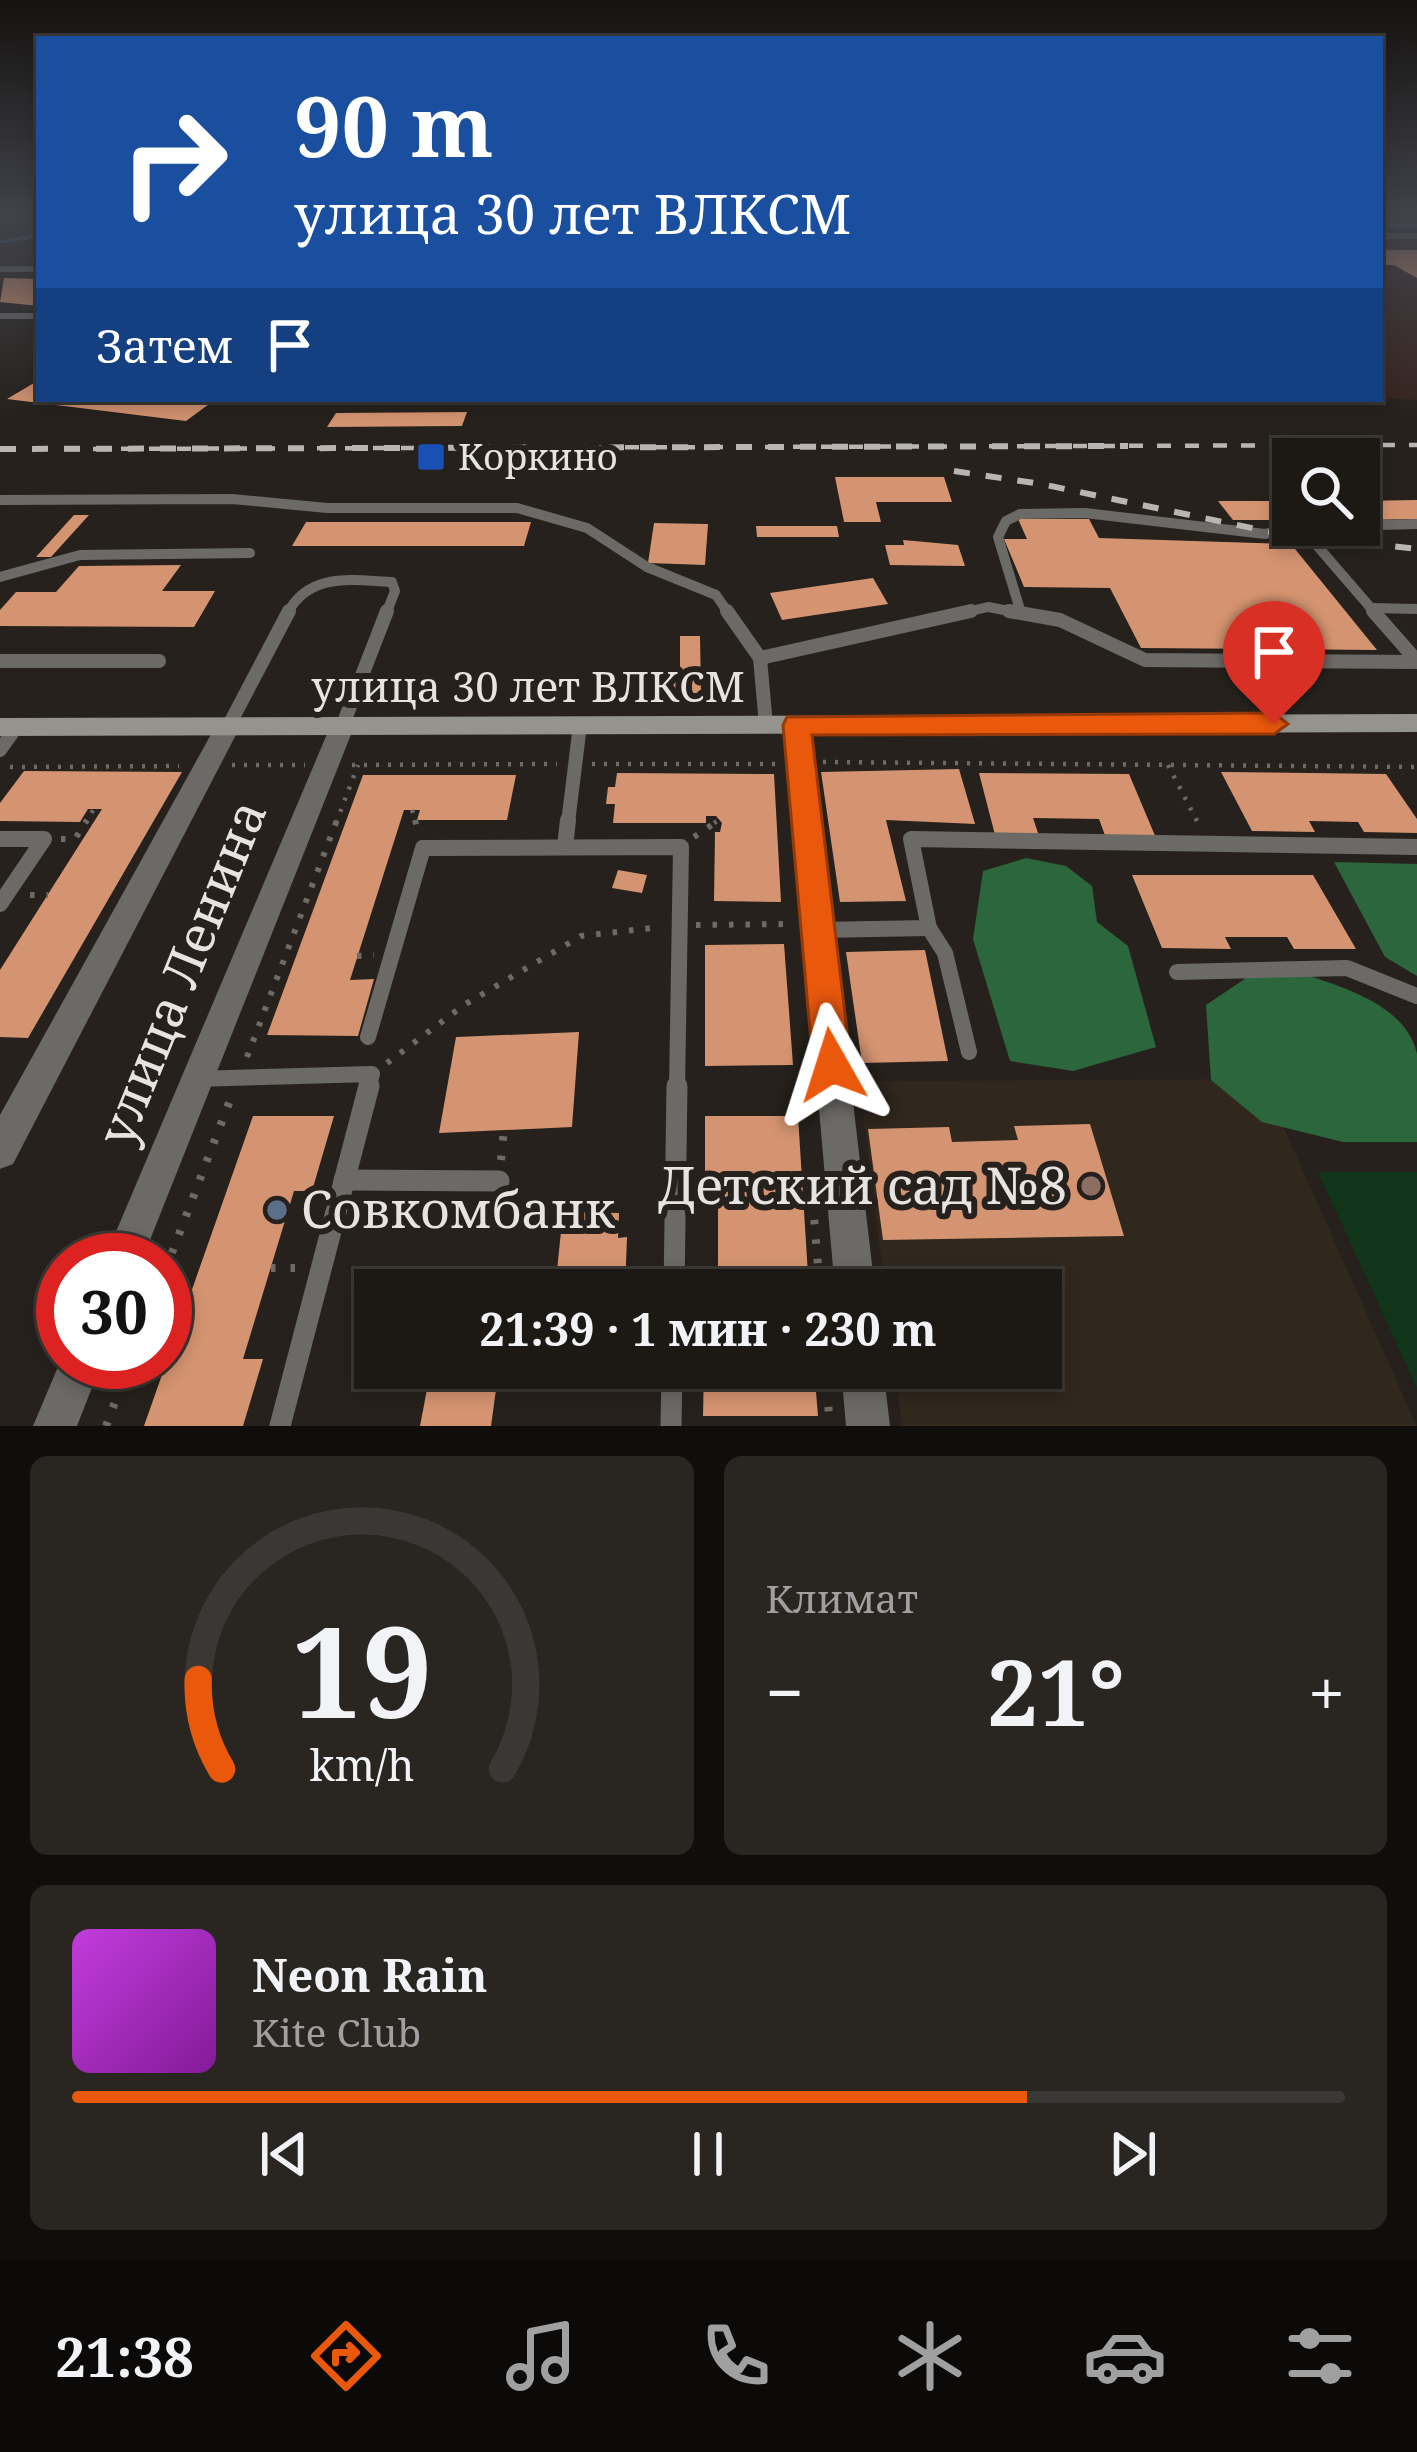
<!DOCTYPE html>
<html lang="ru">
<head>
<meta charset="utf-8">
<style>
	:root { --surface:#1c1915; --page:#292622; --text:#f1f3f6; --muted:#a0a0a0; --line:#3a3834; --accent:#ea580c }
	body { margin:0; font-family:"Noto Serif",serif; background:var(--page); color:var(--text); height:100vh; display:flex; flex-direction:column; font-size:45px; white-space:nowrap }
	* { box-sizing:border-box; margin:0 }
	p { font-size:39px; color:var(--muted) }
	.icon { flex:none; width:66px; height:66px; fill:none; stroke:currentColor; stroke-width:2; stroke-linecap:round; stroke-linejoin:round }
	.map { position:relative; height:1426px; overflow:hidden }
	.drawer { display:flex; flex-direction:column; gap:30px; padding:30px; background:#0f0e0c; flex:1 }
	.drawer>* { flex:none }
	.guide { position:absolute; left:36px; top:36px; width:1347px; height:366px; border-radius:0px; box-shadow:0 6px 18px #0003,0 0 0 3px var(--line); background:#1a4fa0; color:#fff; overflow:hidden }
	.tools { position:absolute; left:1272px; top:438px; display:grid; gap:24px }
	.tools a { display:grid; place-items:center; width:108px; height:108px; border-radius:0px; background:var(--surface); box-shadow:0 6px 18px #0003,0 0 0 3px var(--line); font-size:60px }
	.speed { position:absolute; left:36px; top:1233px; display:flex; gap:24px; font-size:60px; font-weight:700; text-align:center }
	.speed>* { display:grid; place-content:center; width:156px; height:156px; border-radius:50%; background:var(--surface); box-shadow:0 6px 18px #0003,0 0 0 3px var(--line); line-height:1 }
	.speed .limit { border:18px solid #d22; background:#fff; color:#111 }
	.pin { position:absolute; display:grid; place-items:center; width:102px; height:102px; color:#fff; margin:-123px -51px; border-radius:50% 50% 50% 0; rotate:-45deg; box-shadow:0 0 12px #0007 }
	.pin .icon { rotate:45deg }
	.me { position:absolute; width:132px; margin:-66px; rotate:354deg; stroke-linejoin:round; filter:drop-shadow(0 0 9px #0008) }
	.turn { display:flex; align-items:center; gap:42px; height:252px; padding:0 60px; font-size:54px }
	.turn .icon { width:156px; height:156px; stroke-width:2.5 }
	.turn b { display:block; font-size:84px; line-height:102px }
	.then { display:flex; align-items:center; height:114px; padding:0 60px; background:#0003; gap:24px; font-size:45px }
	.big { font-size:90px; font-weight:700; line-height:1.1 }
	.drawer .card { flex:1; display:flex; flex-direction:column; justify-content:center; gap:18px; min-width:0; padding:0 42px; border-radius:18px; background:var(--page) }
	.drawer .dial { align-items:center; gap:0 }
	.dial svg { height:312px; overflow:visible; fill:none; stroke:var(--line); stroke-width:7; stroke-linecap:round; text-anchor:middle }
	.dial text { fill:var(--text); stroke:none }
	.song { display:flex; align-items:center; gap:36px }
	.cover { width:144px; height:144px; border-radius:18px; background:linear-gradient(135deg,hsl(290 70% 55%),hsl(290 70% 35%)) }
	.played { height:12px; border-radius:6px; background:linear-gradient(90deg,var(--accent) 75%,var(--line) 75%) }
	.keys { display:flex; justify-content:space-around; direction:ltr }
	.heat { display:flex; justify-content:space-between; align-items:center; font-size:66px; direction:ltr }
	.drawer .tiles { flex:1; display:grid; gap:30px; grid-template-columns:1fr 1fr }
	.card:last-child { grid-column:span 2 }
	.trip { position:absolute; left:354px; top:1269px; width:708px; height:120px; border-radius:0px; background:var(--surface); box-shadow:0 6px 18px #0003,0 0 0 3px var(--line); font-weight:700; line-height:120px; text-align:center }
	.tabs { display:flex; height:192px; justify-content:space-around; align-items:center; background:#0b0a08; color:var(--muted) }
	.tabs .icon { width:84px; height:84px }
	.tabs .active { color:var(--accent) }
	.tabs b { font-size:54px; color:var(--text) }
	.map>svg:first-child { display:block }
</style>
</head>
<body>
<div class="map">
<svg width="1417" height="1426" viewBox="0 0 1417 1426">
	<rect width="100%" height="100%" fill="#26211c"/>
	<path fill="#37241f" d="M1417,238V400L1380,398V239Z"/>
	<path fill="#30271d" d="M1262,1079L1417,1426H902L895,1368H1041V1290H885L859,1081Z"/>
	<path fill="#10351b" d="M1318,1172H1417V1388Z"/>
	<g fill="#2b663c">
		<path d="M1026,858L1066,866L1092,886L1097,922L1128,946L1156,1047L1073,1071L1010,1061L973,939L983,871Z"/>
		<path d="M1334,862L1417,864V976L1385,957Z"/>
		<path d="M1295,971C1338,986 1406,1003 1417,1054C1417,1081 1417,1115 1417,1142H1343L1262,1122L1211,1080L1206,1005L1246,978Z"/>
	</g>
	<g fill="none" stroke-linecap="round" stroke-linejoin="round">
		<g stroke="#45728f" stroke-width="3">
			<path d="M1380,225L1417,226"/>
			<path d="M0,242L39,235"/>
		</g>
	</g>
	<g fill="#d59471">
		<path d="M1380,250H1417V278L1394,265H1380Z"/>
		<path d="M4,278L39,279V306L0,302Z"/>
		<path d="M39,380V399H216L186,421L7,399Z"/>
		<path d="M467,412L462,426L327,427L336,413Z"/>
		<path d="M835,477H944L952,502H876L881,522H844Z"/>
		<path d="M1417,500V519L1359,520V501Z"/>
		<path d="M1218,501H1293V520H1233Z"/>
		<path d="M74,515H89L51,557H36Z"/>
		<path d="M1018,519H1089L1099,538L1291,544L1377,650L1141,648L1110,588L1024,587L1004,539H1027Z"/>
		<path d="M306,522H531L524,546H292Z"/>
		<path d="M654,523L708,524L705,565L648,563Z"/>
		<path d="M756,526H837L839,537H757Z"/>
		<path d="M903,540L958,545L965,566L890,565L885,545H904Z"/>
		<path d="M181,565L162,591H215L194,627L0,626V610L16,592H56L79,566Z"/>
		<path d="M873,578L888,604L782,620L770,593Z"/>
		<path d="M680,636H700L701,693L639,694L640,678H680Z"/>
		<path d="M959,769L975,824L886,820L906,901L840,902L821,772Z"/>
		<path d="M24,771L182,772L28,1038L0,1037V970L102,809H88L80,822L0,821V803Z"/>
		<path d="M1221,772L1386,774L1417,819V833L1364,832L1358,822L1309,821L1315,832L1252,831Z"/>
		<path d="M617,773L774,774L781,902L714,901L715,832H720L722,823L716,816H706V823H613L615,804H606L608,787H615Z"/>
		<path d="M979,773L1129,774L1156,838H1106L1099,819L1033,818L1039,836L995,835Z"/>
		<path d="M363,775H516L507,820H417L420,810H404L350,980L374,979L358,1036L267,1035Z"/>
		<path d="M618,870L647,875L642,893L612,888Z"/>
		<path d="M1132,875H1313L1356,949H1294L1287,937H1225L1231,949L1162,948Z"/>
		<path d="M784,944L793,1065L705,1066V945Z"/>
		<path d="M925,950L948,1061L862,1063L846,952Z"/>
		<path d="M579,1032L572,1127L439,1133L456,1037Z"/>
		<path d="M253,1116H334L312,1191H294L243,1359H263L243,1426H144Z"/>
		<path d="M705,1116H798L809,1290H718V1207H705Z"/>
		<path d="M1090,1124L1124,1236L883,1240L868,1129L949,1127L952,1142L1018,1140L1014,1126Z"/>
		<path d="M563,1212L619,1213L618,1238L627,1237L625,1290H555Z"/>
		<path d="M431,1368H499L491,1426H420Z"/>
		<path d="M704,1368H814L818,1416H703Z"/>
	</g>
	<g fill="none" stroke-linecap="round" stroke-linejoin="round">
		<g stroke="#6e6a65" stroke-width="4.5" stroke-dasharray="3 9" stroke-linecap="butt">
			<path d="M823,762L1417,767"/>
			<path d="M592,764H779"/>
			<path d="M232,765H305"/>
			<path d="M352,765L557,764"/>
			<path d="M1168,765L1198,823"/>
			<path d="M10,767L179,766"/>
			<path d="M412,810L416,823"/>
			<path d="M85,823L94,809"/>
			<path d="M336,823L358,765"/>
			<path d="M714,823L719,820"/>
		</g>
		<g stroke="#6e6a65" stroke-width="6" stroke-dasharray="4.5 12" stroke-linecap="butt">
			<path d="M415,820L417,828"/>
			<path d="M694,837L719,820"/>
			<path d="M61,839H75L87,820"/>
			<path d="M30,895H48"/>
			<path d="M696,925L792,924"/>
			<path d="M357,956L374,955"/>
			<path d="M247,1057L337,820"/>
			<path d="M387,1063L464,1005L581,936L661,927"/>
		</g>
		<g stroke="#6e6a65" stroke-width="8" stroke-dasharray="4.5 15" stroke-linecap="butt">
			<path d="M501,1160L504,1129"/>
			<path d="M811,1181L820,1290"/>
			<path d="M271,1268H302"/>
			<path d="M165,1271L232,1095"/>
			<path d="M825,1368L830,1426"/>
			<path d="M106,1426L130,1362"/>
		</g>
		<g stroke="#6b6a67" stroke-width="6">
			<path d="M0,269H39"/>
			<path d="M0,316H39"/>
		</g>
		<g stroke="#6b6a67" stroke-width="10">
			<path d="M0,500L232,499L327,508H517L587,528L647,567L716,595L729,614"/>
			<path d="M1301,527L1376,614"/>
			<path d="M0,577L80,555L250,553"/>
			<path d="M1372,608L1417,609"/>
			<path d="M1021,613L998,537L1006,521L1020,514L1085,513L1265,534L1301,527L1417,524"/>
			<path d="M287,614C309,572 351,580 392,582L395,591L386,614"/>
			<path d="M958,614L988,607L1025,614"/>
		</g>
		<g stroke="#6b6a67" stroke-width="14">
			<path d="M727,611L760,658L766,725"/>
			<path d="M1009,611L1060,620L1145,660L1417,662"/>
			<path d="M1373,611L1417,661"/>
			<path d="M760,658L971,611"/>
			<path d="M0,661H159"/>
			<path d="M228,727L289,611"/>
			<path d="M342,727L387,611"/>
			<path d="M0,750L17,726"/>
			<path d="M568,823L580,725"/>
		</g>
		<g stroke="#6b6a67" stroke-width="16">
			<path d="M0,839H44L0,904"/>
			<path d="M565,847L568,820"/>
			<path d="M929,928L945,953L969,1052"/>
			<path d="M818,930L929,928L911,839L1417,847"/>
			<path d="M1177,972L1347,968L1417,996"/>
			<path d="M368,1037L423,848L681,847L677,1089"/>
			<path d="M196,1079L372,1074L368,1089"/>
		</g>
		<g stroke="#6b6a67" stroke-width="21">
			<path d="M344,1180L499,1181"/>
			<path d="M674,1290L677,1086"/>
			<path d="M280,1426L369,1086"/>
			<path d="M671,1426L672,1368"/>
		</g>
		<g fill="#6b6a67" fill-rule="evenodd">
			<rect x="1380" y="233" width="37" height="6"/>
			<path d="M797,716L806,719L809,725L875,1290H835L785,725L788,719Z"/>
			<path d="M841,1368H883L890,1426H846Z"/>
		</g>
		<g fill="#6b6a67" fill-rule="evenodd">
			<path d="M228,718L237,720L240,727L13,1164L0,1169V1115L219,720Z"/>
			<path d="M342,718L351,720L354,727L142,1260H104L330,727L333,720Z"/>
			<path d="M63,1355V1362H102L77,1426H33Z"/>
		</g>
		<path fill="#94938e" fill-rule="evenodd" d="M1417,714V732L0,736V718Z"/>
		<path stroke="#b8b5b2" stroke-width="4.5" stroke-dasharray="14 14" stroke-linecap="butt" d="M65,449L1417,445"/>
		<g stroke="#b8b5b2" stroke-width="6" stroke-dasharray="16 16" stroke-linecap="butt">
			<path d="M0,449L1128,446"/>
			<path d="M954,471L1041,484L1271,532L1417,549"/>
		</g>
	</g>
	<linearGradient id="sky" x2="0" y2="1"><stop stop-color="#15120f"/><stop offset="0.52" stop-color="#41434b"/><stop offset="1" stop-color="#41434b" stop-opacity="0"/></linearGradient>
	<rect width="1417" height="415" fill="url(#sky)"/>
	<path fill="#ea580c" stroke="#983908" stroke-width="3" d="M1274,713L1288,724L1274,734L812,735L851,1065L845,1079L832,1084L818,1079L813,1065L783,725L787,717Z"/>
	<rect fill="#1a4fb4" stroke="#26211c" stroke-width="4.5" x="416" y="442" width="30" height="30" rx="6"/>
	<circle fill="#8d6e63" stroke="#26211c" stroke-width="4.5" cx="1091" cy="1186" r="12"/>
	<circle fill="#5c6f8a" stroke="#26211c" stroke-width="4.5" cx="277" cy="1210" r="12"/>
	<g text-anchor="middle" stroke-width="12" stroke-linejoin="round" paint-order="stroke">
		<g font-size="36" fill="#e6e3e0" stroke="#26211c" text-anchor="start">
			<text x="458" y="470">Коркино</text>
		</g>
		<g font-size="42" fill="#e6e3e0" stroke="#26211c">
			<text x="528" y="702">улица 30 лет ВЛКСМ</text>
		</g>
		<g font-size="51" fill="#e6e3e0" stroke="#26211c">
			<text transform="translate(182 973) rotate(-68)" y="18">улица Ленина</text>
		</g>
		<g font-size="51" fill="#e6e3e0" stroke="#26211c" text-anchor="end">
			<text x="1067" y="1204">Детский сад №8</text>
			<text x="301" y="1228" text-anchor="start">Совкомбанк</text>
		</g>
	</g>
</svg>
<div class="tools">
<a><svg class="icon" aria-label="search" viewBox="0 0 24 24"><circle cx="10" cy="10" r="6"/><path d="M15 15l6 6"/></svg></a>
</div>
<div class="speed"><div class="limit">30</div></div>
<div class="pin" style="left:1274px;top:724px;background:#d93025"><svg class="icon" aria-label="arrive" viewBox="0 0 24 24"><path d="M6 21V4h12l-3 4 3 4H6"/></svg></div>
<svg class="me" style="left:832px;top:1065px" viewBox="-20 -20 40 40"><path d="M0-17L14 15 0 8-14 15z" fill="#ea580c" stroke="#fff" stroke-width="4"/></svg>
<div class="trip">21:39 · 1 мин · 230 m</div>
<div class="guide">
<div class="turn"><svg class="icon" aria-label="right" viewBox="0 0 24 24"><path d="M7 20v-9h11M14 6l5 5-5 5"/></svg><div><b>90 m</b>улица 30 лет ВЛКСМ</div></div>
<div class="then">Затем<svg class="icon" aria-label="arrive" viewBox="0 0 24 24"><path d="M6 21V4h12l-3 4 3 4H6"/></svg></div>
</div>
</div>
<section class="drawer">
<div class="tiles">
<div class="card dial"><svg viewBox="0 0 100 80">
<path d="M14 69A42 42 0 1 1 86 69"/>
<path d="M14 69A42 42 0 0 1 8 46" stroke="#ea580c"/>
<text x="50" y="56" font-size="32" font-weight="700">19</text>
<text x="50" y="72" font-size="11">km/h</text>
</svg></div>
<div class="card"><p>Климат</p>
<div class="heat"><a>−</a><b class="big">21°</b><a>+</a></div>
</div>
<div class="card">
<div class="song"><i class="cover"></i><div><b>Neon Rain</b><p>Kite Club</p></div></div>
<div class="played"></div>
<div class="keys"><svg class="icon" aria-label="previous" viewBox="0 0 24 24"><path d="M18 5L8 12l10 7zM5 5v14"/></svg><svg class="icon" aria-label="pause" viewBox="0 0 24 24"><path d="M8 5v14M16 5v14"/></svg><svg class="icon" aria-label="next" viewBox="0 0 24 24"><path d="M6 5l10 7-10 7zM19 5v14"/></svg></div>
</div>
</div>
</section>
<nav class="tabs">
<b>21:38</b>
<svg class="icon active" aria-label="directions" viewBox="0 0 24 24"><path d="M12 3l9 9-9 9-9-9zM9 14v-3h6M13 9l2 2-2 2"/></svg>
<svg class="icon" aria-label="music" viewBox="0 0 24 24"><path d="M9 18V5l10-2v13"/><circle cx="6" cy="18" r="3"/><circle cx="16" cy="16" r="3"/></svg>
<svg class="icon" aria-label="phone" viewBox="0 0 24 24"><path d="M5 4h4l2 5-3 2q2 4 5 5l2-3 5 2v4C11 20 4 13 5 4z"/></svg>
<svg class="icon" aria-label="climate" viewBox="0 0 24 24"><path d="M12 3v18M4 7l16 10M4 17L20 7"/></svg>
<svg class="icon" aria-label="car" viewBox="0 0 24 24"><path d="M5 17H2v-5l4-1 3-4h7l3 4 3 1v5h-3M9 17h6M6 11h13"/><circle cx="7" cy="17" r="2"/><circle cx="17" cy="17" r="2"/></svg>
<svg class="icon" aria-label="filters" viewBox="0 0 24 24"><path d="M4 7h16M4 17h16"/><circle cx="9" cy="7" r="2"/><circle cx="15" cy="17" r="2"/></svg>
</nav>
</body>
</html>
